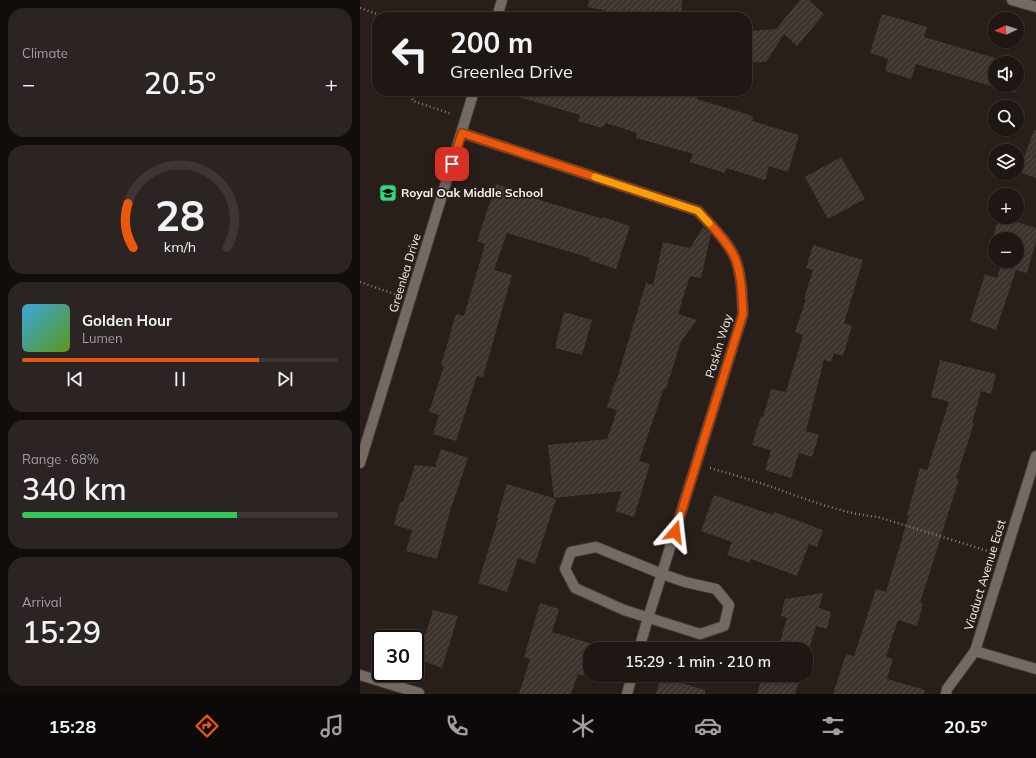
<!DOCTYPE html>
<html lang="en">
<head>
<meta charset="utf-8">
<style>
	:root { --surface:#1e1714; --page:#2b2422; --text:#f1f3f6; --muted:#a19fa0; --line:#3c3634; --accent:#ea580c }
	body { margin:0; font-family:Mulish,sans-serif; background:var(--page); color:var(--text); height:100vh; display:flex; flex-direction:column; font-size:15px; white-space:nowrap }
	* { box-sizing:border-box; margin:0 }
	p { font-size:13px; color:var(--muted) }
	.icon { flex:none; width:22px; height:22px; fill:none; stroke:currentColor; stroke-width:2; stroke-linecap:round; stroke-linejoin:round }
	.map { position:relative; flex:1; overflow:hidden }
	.side { display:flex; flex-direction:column; gap:8px; padding:8px; background:#100d0b; width:360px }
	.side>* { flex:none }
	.top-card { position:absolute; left:12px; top:12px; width:380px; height:84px; border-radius:16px; box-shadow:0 1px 3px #0004,0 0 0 1px var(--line); background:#1e1714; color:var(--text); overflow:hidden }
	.needle { width:26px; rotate:266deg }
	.tools { position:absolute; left:628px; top:12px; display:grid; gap:8px }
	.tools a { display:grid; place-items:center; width:36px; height:36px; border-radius:50%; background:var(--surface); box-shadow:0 1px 3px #0004,0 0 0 1px var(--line); font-size:20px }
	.speed { position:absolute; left:12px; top:630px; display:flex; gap:8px; font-size:20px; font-weight:700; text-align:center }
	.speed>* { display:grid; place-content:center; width:52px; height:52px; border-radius:50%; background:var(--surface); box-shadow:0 1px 3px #0004,0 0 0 1px var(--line); line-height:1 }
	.speed .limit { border:2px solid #111; border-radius:6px; background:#fff; color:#111 }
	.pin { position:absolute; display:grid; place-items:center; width:34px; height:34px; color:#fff; margin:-17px; border-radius:8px; box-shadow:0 2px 6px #0006 }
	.me { position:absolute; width:44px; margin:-22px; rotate:17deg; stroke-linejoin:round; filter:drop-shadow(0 0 3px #0008) }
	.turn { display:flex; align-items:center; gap:14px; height:84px; padding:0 12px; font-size:18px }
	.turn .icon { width:52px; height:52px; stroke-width:2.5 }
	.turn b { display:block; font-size:28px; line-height:34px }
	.big { font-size:30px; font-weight:600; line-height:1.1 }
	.side .tile { flex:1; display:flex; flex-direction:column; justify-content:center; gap:6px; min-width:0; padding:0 14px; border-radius:16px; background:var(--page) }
	.side .dial { align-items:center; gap:0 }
	.dial svg { height:104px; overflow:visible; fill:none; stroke:var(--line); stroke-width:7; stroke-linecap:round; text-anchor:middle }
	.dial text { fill:var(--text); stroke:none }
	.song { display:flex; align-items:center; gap:12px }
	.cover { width:48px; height:48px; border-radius:6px; background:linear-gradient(135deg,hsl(200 70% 55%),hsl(90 70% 35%)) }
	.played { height:4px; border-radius:2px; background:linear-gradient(90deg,var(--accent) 75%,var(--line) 75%) }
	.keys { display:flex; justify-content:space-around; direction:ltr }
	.heat { display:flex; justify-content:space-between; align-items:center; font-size:22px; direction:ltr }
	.charge { height:6px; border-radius:3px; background:linear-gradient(90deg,#34c759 68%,var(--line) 0) }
	.trip { position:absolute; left:223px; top:642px; width:230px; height:40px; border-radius:16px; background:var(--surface); box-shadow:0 1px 3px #0004,0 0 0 1px var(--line); font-weight:600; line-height:40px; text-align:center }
	.dock { display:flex; height:64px; justify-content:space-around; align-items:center; background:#0c0908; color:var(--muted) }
	.dock .icon { width:28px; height:28px }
	.dock .selected { color:var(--accent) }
	.dock b { font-size:18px; color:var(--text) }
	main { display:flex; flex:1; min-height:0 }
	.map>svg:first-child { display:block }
</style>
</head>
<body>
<main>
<section class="side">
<div class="tile"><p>Climate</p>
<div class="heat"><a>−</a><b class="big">20.5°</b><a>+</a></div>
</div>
<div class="tile dial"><svg viewBox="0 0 100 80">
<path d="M14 69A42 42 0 1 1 86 69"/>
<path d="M14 69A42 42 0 0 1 10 35" stroke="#ea580c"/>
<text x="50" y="56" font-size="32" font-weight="700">28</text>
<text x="50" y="72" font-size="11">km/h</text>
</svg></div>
<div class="tile">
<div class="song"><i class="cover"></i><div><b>Golden Hour</b><p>Lumen</p></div></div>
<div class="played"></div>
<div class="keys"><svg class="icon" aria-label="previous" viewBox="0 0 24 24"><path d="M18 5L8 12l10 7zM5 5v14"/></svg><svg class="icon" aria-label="pause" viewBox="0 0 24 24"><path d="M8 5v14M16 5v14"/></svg><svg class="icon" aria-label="next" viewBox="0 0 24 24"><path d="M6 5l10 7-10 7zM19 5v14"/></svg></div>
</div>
<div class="tile"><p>Range · 68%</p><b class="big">340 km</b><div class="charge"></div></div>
<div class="tile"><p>Arrival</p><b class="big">15:29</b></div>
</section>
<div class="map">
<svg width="676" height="694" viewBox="0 0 676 694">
	<defs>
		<pattern id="building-hatch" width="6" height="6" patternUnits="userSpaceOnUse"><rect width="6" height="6" fill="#3f3530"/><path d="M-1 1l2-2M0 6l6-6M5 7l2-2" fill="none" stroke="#524944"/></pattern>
	</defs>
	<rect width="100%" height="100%" fill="#281f1a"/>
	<g fill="url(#building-hatch)">
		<path d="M229,0H322L321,17H275L228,7Z"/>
		<path d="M440,0H449L464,14L437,46L424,34L406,62H387V31L418,29L417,28Z"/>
		<path d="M522,14L567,27L564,37L652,63H635V85H657V65L663,66L655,93L556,64L551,79L525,71L528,59L510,53Z"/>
		<path d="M152,91H339L337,99L393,116L392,121L439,135L428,172L409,166L405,180L366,168L365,173L330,162L333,154L276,138L277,133L246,123L242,128L218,121L220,115L152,95Z"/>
		<path d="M674,130H676V178L659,172Z"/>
		<path d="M481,157L505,199L468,219L445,177Z"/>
		<path d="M136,184L161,192L160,194L243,219V217L270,226L256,269L229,260L230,258L147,233L134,270L152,275L123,377L117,376L96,441L73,434L79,415L69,412L84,366L81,365L96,314L104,316L125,244L117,241Z"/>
		<path d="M639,217L676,228V241L667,273L656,270L636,330L610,321L625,274L637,278L642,261H657V239H639L633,237Z"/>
		<path d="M343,227L351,234L341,278L330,276L318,314L337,320L321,341L306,389L304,388L279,461L290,464L274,517L255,511L262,491L194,498L188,445L247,439L257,410L247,407L255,382H256L286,283L293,285L303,242L330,248Z"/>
		<path d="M453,245L503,260L484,323L492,326L483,356L474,353L471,362L464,360L446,431L459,435L452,457L439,453L431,478L405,470L411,450L392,445L401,416L403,417L411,389L426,392L443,335L435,332L446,299H444L453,270L446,268Z"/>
		<path d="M204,312L232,320L222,355L195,348Z"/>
		<path d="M580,360L636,374L631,394L621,391L612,423H614L596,479H599L560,603L563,604L557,626L538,620L526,657L533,659L527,679L565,690L564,694H473L486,654L494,656L516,589L526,592L549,515H547L560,468L567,470L589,402L571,397Z"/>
		<path d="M81,449L108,458L90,511L77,559L46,551L52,530L34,525L40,502H43L55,465L75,467Z"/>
		<path d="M147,484L196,499L175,564L158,558L147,592L118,583L138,519L137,518Z"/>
		<path d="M354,495L413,515L414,512L463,530L457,547L449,544L437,576L391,559L390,563L367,555L372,542L341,531Z"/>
		<path d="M463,593L459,608L471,612L467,629L456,626L446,659V649H418L427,618L421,616L425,599Z"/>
		<path d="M180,603L199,609L192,632L233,644L231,649H230V654L223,676L218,674L211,694H159L170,659L164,657Z"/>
		<path d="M73,610L98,616L82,668L58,659Z"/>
		<path d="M403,675H441L435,694H397Z"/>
		<path d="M301,677L345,690V694H296Z"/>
	</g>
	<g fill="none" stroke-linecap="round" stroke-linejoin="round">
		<defs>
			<g id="minor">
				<path d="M652,0L676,7"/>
				<path d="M137,17L142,0"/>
				<path d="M102,133L338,211C350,225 368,241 375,258C382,276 382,296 383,314L288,618L279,649"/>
				<path d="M0,463L114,91"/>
				<path d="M236,547L302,574L325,582L356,589L369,605L364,626L340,634L264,610L215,588L205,569L211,552Z"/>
				<path d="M615,651L676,669"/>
				<path d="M0,675L59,693"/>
				<path d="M267,694L272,675"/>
				<path d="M586,694L587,689L615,651L676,456"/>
			</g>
		</defs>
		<use href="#minor" stroke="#443c38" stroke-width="12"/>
		<g stroke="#88807c" stroke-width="2.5" stroke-dasharray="1 3" stroke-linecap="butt">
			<path d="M0,8L26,17"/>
			<path d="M50,91L53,101L92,114"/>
			<path d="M0,282L37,295"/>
			<path d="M350,468C371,474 392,480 412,487C445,499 484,514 518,517L631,552"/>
		</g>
		<use href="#minor" stroke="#746a64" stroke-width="10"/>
	</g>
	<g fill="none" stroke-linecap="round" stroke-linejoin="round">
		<defs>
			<path id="route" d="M92,164L102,133L338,211C350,224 368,242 375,258C382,276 382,296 383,314L315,532"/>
		</defs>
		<use href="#route" stroke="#983908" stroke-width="10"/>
		<use href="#route" stroke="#ea580c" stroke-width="7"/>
		<path stroke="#f59e0b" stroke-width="7" d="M235,177L338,211L349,223"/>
	</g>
	<defs>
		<symbol id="school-square" viewBox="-11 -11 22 22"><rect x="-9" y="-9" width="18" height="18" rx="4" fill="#30d882" stroke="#281f1a"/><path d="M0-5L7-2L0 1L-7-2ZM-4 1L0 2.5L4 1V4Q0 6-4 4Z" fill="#111"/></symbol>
	</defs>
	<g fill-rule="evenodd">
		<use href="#school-square" x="18" y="183" width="20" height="20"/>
	</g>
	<g text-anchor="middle" stroke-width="3.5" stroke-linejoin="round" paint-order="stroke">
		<g font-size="12" font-weight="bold" fill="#f9f2ef" stroke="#281f1a" text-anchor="start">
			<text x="41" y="197">Royal Oak Middle School</text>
		</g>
		<g font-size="12" fill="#f9f2ef" stroke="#281f1a">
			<text transform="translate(45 273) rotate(-73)" y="4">Greenlea Drive</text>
			<text transform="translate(359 346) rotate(-73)" y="4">Paskin Way</text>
			<text transform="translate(625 575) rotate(-73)" y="4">Viaduct Avenue East</text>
		</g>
	</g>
</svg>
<div class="tools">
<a><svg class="needle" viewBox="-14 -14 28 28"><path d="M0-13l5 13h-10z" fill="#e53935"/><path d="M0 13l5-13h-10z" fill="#a19fa0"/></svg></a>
<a><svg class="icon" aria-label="sound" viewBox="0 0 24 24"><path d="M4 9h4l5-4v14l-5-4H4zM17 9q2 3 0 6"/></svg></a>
<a><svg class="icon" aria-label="search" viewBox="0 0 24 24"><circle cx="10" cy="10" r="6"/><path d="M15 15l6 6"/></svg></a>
<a><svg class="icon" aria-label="layers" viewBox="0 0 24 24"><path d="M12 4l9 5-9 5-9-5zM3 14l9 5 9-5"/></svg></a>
<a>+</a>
<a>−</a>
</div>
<div class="speed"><div class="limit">30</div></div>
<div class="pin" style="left:92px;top:164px;background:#d93025"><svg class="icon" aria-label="arrive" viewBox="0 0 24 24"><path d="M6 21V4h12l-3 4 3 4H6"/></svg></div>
<svg class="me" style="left:315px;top:532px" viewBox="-20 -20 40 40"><path d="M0-17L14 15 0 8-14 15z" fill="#ea580c" stroke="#fff" stroke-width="4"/></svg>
<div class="trip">15:29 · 1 min · 210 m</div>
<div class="top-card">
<div class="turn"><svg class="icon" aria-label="left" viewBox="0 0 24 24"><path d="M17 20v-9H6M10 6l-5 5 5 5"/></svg><div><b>200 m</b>Greenlea Drive</div></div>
</div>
</div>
</main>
<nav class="dock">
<b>15:28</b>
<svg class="icon selected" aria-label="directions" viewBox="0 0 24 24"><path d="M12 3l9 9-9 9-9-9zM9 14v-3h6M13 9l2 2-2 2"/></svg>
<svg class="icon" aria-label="music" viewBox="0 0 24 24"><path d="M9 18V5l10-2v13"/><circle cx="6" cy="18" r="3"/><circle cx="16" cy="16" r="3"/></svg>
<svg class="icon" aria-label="phone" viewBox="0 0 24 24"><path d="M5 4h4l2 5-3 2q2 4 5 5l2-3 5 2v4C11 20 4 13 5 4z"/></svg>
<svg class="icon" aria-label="climate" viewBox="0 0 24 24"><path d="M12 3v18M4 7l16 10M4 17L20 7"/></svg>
<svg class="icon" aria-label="car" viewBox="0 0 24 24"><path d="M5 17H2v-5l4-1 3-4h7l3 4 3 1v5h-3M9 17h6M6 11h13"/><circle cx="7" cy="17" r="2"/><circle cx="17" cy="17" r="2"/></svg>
<svg class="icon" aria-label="filters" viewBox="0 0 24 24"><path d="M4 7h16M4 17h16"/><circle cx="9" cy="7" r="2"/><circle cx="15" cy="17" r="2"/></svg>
<b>20.5°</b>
</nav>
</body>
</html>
